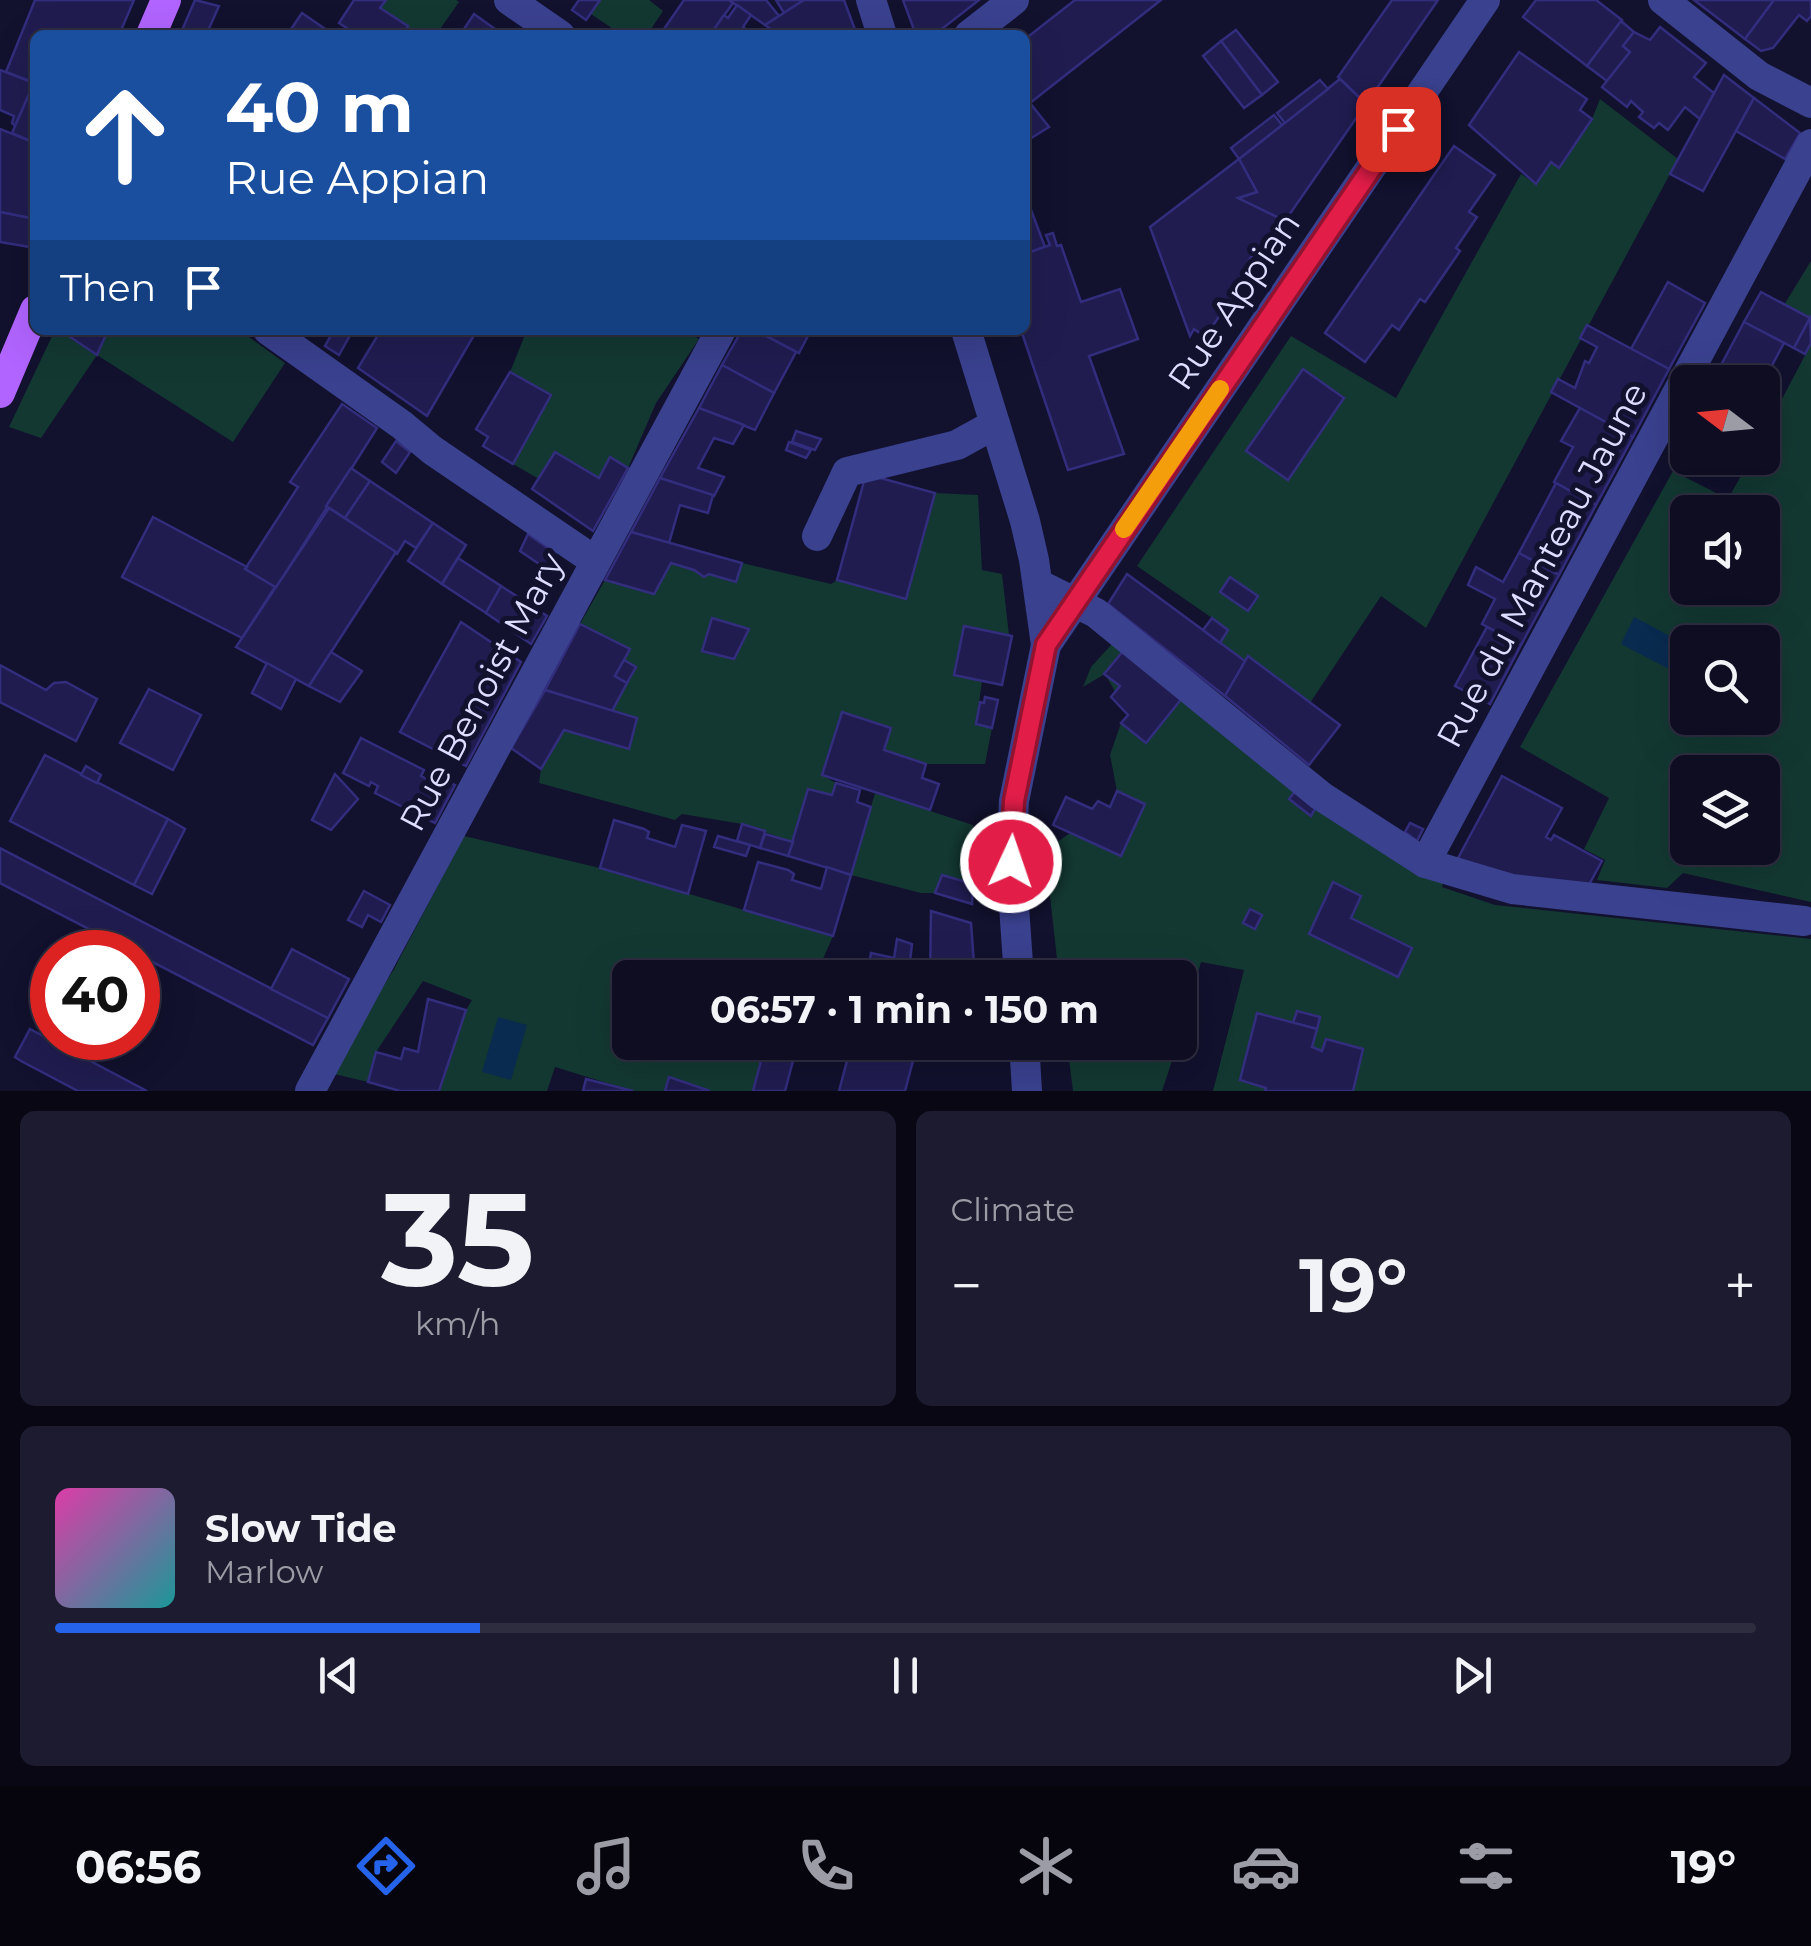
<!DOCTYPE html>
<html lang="en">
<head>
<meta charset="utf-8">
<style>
	:root { --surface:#0e0d22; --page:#1c1b2f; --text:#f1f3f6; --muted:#9b9ca5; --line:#2e2d40; --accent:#2563eb }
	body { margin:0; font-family:Montserrat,sans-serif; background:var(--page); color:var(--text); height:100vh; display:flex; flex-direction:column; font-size:38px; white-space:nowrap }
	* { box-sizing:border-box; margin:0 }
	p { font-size:32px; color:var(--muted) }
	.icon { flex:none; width:55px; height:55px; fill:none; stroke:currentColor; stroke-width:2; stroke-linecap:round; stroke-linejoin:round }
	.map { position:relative; height:1091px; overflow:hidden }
	.side { display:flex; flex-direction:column; gap:20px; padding:20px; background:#080713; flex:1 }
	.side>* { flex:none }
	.hud { position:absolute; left:30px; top:30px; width:1000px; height:305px; border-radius:15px; box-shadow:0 10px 40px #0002,0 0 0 2px var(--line); background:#1a4fa0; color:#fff; overflow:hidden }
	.needle { width:65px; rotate:286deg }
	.fabs { position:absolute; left:1670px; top:365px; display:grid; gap:20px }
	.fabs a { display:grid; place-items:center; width:110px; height:110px; border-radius:15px; background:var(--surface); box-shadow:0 10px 40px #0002,0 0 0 2px var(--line); font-size:50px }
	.speed { position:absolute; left:30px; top:930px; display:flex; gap:20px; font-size:50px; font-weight:700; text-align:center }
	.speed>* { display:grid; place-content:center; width:130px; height:130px; border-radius:50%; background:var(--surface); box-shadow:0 10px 40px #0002,0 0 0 2px var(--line); line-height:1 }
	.speed .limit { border:15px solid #d22; background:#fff; color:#111 }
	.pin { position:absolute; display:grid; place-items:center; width:85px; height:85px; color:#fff; margin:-42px; border-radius:20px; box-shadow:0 5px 15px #0006 }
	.me { position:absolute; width:110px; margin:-55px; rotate:3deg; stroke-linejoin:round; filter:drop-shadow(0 0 8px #0008) }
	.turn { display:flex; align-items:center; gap:35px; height:210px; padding:0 30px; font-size:45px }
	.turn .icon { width:130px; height:130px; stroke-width:2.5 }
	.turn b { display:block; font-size:70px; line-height:85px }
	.then { display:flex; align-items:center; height:95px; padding:0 30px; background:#0003; gap:20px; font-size:38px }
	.big { font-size:75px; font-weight:700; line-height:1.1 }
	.side .widget { flex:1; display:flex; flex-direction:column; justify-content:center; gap:15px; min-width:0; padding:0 35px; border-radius:15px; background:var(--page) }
	.side .dial { align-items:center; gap:0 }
	.dial b { font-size:130px; line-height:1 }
	.song { display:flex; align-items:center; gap:30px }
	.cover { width:120px; height:120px; border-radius:15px; background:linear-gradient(135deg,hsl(320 70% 55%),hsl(180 70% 35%)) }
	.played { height:10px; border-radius:5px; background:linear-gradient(90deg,var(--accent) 25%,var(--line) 25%) }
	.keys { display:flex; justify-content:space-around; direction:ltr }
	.heat { display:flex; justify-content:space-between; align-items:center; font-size:55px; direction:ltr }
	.side .tiles { flex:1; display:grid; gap:20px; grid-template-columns:1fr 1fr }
	.widget:last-child { grid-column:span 2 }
	.trip { position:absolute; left:612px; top:960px; width:585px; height:100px; border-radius:15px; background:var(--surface); box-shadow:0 10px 40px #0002,0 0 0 2px var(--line); font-weight:700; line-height:100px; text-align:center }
	.menu { display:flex; height:160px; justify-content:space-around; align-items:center; background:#06050e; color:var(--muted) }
	.menu .icon { width:70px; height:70px }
	.menu .active { color:var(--accent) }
	.menu b { font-size:45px; color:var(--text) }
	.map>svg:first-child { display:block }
</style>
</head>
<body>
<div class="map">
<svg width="1811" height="1091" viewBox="0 0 1811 1091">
	<rect width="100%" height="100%" fill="#12112e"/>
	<g fill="#133832" fill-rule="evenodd">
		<path d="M386,0H456L459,2L440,29L447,35H402L407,26L380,8Z"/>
		<path d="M600,0H649L663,11L647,35H622L591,14Z"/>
		<path d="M1600,99L1678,159L1426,628L1381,596L1310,703L1220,643L1212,618L1137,566L1291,336L1396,398L1521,174L1536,184L1551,162L1559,167L1592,119Z"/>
		<path d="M1811,261V319L1784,305Z"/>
		<path d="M55,330H60L96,355L108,330H239L285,363L233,442L97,355L41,438L9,427Z"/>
		<path d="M527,330H683L699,339L656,403L628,468L610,457L599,478L555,452L539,479L513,464L551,395L510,372Z"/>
		<path d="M1811,344V902L1683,873L1667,888L1597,880L1605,860L1584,849L1609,798L1520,747L1673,471L1728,499L1751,458H1762L1763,435ZM1688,512H1762V588H1688ZM1688,642H1762V718H1688ZM1688,772H1762V848H1688Z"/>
		<path d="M935,493L978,495L982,570L1002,574L1009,635L964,626L954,674L982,681L976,724L992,728L985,764H926L884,750L891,728L842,712L822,775L836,783L832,795L793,842L742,824L682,814L675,820L539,783L541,769L564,730L629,749L612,711L635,667L624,660L629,649L580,624L605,580L654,594L671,563L735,581L742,563L831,584L837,580L906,599Z"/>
		<path d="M1112,644L1446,871L1442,887L1495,905L1811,939V1091H1213L1244,970L1201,962L1180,1036V978L1059,977L1045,851L1070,833L1093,835L1117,791L1110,755L1121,723L1128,714L1105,674L1083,687L1091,667Z"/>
		<path d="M875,793L973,825V884L942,875L935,893H921L851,875Z"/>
		<path d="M464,836L600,868L833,936L815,977L786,969L783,977L630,978V1042L766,1043L753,1091H710L669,1077L665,1091H633L555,1067L547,1091H440L466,1010L472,1000L423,981L376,1052L368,1082L330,1073L394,969Z"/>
		<path d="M1067,1043V1042L1178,1043L1162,1091H1073Z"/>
	</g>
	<g fill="#092b4f">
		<path d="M1634,617L1687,645L1686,678L1621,644Z"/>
		<path d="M498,1017L527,1025L511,1080L482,1072Z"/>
	</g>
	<g fill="#201c50" stroke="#322d7d" stroke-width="2.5">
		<path d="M35,0H134L119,35H35V83L6,72Z"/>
		<path d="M195,0L219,6L206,35H180Z"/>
		<path d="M354,0H386L380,8L408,26L402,35H357L339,23Z"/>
		<path d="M579,0H600L586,20L572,10Z"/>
		<path d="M684,0H729L733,3L710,35H672L664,29Z"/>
		<path d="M729,0H766L779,16L765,25Z"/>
		<path d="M776,0H804L784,13Z"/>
		<path d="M804,0H844L857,35H780L765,25Z"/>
		<path d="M903,0H979L934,35H916Z"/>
		<path d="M1075,0H1161L1030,103L1049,127L1025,142V39Z"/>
		<path d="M1392,0H1438L1366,104L1338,77Z"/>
		<path d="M1536,0H1596L1622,20L1587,66L1523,17Z"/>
		<path d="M1694,0H1774L1745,39Z"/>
		<path d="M1774,0H1811V16L1807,21L1799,15L1773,48L1761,51L1745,39Z"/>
		<path d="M737,5L751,15L743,27L753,35H710L724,15L728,18Z"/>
		<path d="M302,13L331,33L334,35H287Z"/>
		<path d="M474,14L495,29L504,35H460Z"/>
		<path d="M1621,21L1634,32L1623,46L1630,52L1607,81L1587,66Z"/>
		<path d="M1660,27L1706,63L1694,77L1714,93L1700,119L1685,107L1668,130L1659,123L1654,128L1639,117L1643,112L1631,101L1627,107L1602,87L1630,52L1623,46L1634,32L1650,40Z"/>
		<path d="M1236,30L1278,82L1262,95L1221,41Z"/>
		<path d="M1221,41L1262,95L1244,108L1203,56Z"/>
		<path d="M1519,52L1587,99L1580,110L1592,119L1559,168L1551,162L1536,184L1469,125Z"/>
		<path d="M0,70L34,83L15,126L12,123L14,116L0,110Z"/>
		<path d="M1724,75L1754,98L1703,191L1670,174Z"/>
		<path d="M1340,79L1366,104L1285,221L1238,198L1257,192L1239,159Z"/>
		<path d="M1320,80L1328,89L1285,123L1277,113Z"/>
		<path d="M34,83L35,84V143L12,133Z"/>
		<path d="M1754,98L1800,133L1785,159L1736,131Z"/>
		<path d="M1274,115L1282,125L1239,159L1231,148Z"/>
		<path d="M0,129L35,143V219L0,212Z"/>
		<path d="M1454,146L1495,175L1469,212L1477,217L1456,248L1460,251L1425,302L1420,299L1399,330L1392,325L1365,362L1325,333Z"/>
		<path d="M1239,159L1257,192L1238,198L1285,221L1262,254L1256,250L1247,263L1253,267L1205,337L1194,329L1190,336L1150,227Z"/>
		<path d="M1025,194L1045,247L1025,254Z"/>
		<path d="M0,212L35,219V235L30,247L0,242Z"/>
		<path d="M1053,233L1057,246L1061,245L1081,302L1120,289L1138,339L1089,356L1124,454L1068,470L1021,330H1025V254L1050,245L1046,235Z"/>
		<path d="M1668,282L1705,303L1669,369L1631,349Z"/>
		<path d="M1761,292L1810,318L1794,348L1744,322Z"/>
		<path d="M1810,318L1811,343L1805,354L1794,348Z"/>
		<path d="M1744,322L1784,343L1762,384L1712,382Z"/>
		<path d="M1587,325L1669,369L1633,437L1551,392L1558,379L1575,388L1585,361L1589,363L1597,347L1580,338Z"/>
		<path d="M60,330H108L97,355Z"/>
		<path d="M334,330H353L339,355L325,346Z"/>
		<path d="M381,330H477L427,416L358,368Z"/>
		<path d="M742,330H755L796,352L774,393L722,365Z"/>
		<path d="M755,330H807L810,332L799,353Z"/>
		<path d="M722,365L774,393L755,430L699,408Z"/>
		<path d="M1303,369L1344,398L1288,480L1246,451Z"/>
		<path d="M510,372L551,395L513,464L483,446L488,437L476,429Z"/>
		<path d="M342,404L377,428L276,588L245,569L298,487L290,482Z"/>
		<path d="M699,408L744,425L733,444L714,438L698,468L724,477L714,496L660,478Z"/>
		<path d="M1580,408L1633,437L1596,505L1554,482L1573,447L1561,441Z"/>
		<path d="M1688,429V458H1701L1692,474L1670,462Z"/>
		<path d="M796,431L821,439L815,450L792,442Z"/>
		<path d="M396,441L410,452L396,473L382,462Z"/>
		<path d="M789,442L811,450L806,458L786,450Z"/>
		<path d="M555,452L599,478L610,457L628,468L593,531L532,489Z"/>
		<path d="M351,468L370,481L345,518L326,506Z"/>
		<path d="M866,474L935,493L906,599L837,580Z"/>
		<path d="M660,478L713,495L708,513L680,505L669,543L631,532Z"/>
		<path d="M370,481L433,523L416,548L405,541L397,554L345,518Z"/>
		<path d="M1556,483L1596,505L1559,575L1519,553Z"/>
		<path d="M329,508L396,552L309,686L236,647Z"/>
		<path d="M153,517L247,567L245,569L275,587L242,638L122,577Z"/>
		<path d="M433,523L466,545L442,584L408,561Z"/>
		<path d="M631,532L742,563L736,582L709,574L704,577L694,570L671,563L654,594L605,580Z"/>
		<path d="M528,534L555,553L545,568L520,551Z"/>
		<path d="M1519,553L1559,575L1521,645L1482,624L1495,599L1468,585L1476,567L1503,582Z"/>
		<path d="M458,558L501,586L486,613L442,584Z"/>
		<path d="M1127,574L1245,661L1225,696L1108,604Z"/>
		<path d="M1230,577L1258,596L1248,611L1220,592Z"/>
		<path d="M501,586L547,616L531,644L486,613Z"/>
		<path d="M712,618L749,629L734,659L702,651Z"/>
		<path d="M1212,618L1228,630L1220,643L1203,630Z"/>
		<path d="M461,622L521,662L466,766L400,732Z"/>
		<path d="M580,624L630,649L615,676L627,683L612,711L545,690Z"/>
		<path d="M964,626L1012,636L1002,685L954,675Z"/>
		<path d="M1487,627L1521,645L1490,704L1455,686Z"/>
		<path d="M1124,650L1183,697L1146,743L1121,723L1128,715L1111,697L1120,686L1104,674Z"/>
		<path d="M331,652L362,671L340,702L309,686Z"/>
		<path d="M1248,656L1340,725L1309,765L1225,696Z"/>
		<path d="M624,660L636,667L627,683L615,676Z"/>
		<path d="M267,663L296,679L281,709L252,693Z"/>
		<path d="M0,665L46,690L54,683L66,682L97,699L76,741L0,702Z"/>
		<path d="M149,689L201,715L173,770L120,743Z"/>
		<path d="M545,690L637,718L629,749L564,730L541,769L511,748Z"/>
		<path d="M985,697L998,700L992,728L976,724L980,702L984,703Z"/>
		<path d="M842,712L891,728L884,750L926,764L922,778L939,784L930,810L822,775Z"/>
		<path d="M361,738L424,770L421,776L427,779L430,773L455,785L435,823L412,811L415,804L409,801L405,808L375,793L378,786L371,782L369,786L343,773Z"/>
		<path d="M45,755L168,819L134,885L10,821Z"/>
		<path d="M86,766L101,775L97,783L81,775Z"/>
		<path d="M335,774L358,799L331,830L312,820Z"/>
		<path d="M1502,776L1562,808L1546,837L1551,840L1554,835L1602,861L1586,890L1516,882L1457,860Z"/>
		<path d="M836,783L860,790L857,802L871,807L851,875L788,856L808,789L832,795Z"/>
		<path d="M1298,788L1318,803L1311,816L1289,799Z"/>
		<path d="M1117,791L1145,804L1121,856L1053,825L1066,797L1092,809L1098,801L1110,807Z"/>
		<path d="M168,819L185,829L152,894L134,885Z"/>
		<path d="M614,820L644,829L649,832L647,838L675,847L682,825L706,831L688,894L600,868Z"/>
		<path d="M1410,823L1423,829L1417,841L1405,832Z"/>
		<path d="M742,824L765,831L760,848L737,841Z"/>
		<path d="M765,834L793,842L788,856L760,848Z"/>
		<path d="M718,836L750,845L746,856L714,847Z"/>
		<path d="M0,848L328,1018L313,1045L0,883Z"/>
		<path d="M758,862L788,870L794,874L792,880L821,889L827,867L851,875L833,936L744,910Z"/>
		<path d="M942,875L973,884L972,904L935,893Z"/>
		<path d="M1333,882L1361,896L1351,918L1412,948L1398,977L1309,934Z"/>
		<path d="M364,891L390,905L381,922L368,915L362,927L348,920Z"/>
		<path d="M1250,909L1262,915L1255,929L1243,923Z"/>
		<path d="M931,911L971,923L975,978H930Z"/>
		<path d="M897,939L912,944L908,978H891Z"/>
		<path d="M292,949L349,979L328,1018L271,989Z"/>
		<path d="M871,953L894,958L891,978H859L862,964L869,965Z"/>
		<path d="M428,999L466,1010L439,1091H400L368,1082L376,1052L401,1059L404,1048L418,1052Z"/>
		<path d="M1297,1011L1320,1017L1317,1029L1293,1023Z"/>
		<path d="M1257,1013L1317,1029L1312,1047L1322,1051L1326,1039L1363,1049L1353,1091H1265L1266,1088L1240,1080Z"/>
		<path d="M30,1029L147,1091H78L21,1061L15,1057Z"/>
		<path d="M766,1042H798L785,1091H753Z"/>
		<path d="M852,1042H918L905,1091H839Z"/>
		<path d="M669,1077L710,1091H665Z"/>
		<path d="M586,1079L633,1091H583Z"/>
	</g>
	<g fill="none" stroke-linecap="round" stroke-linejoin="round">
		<g stroke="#3a418f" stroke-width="30">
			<path d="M509,0L560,35"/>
			<path d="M871,0L882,35"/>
			<path d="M1663,0L1759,76L1811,103"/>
			<path d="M969,35L1014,0"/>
			<path d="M268,330L402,425L432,450L595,561"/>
			<path d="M966,330L1025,521L1034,560L1046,645L1014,801L1011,863L1019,978"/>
			<path d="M817,536L847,472L957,445L995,424"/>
			<path d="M1038,584L1096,613L1321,796L1425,863L1512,889L1804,921"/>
			<path d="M1046,645L1485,0"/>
			<path d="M1425,863L1811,144"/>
			<path d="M1024,1042L1027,1091"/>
			<path d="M310,1091L721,330"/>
		</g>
		<g stroke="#b164ff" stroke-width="30">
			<path d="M151,35L166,0"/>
			<path d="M0,393L35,310"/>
		</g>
	</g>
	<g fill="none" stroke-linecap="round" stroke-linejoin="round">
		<defs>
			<path id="route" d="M1011,862L1014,801L1046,645L1398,129"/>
		</defs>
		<use href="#route" stroke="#92132f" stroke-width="25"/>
		<use href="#route" stroke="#e11d48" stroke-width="18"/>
		<path stroke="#f59e0b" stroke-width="18" d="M1124,529L1220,389"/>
	</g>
	<g text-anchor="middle" stroke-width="10" stroke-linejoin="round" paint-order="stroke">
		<g font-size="35" fill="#dddeff" stroke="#12112e">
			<text transform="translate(1234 301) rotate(-56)" y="12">Rue Appian</text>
			<text transform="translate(1542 565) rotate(-62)" y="12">Rue du Manteau Jaune</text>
			<text transform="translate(482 692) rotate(-62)" y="12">Rue Benoist Mary</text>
		</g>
	</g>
</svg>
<div class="fabs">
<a><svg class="needle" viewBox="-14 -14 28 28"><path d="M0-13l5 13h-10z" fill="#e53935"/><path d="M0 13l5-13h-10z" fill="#9b9ca5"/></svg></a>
<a><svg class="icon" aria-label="sound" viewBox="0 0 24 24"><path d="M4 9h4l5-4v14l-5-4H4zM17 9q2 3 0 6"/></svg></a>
<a><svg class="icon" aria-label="search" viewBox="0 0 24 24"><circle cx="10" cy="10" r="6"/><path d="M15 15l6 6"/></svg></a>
<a><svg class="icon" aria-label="layers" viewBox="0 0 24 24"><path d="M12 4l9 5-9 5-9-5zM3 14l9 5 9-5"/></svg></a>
</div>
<div class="speed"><div class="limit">40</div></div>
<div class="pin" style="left:1398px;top:129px;background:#d93025"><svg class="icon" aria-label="arrive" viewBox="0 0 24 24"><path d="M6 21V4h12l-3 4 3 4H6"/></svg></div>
<svg class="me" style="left:1011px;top:862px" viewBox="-20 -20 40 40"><circle r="17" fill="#e11d48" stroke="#fff" stroke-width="3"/><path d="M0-11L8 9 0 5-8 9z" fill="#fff"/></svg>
<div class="trip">06:57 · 1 min · 150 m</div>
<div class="hud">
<div class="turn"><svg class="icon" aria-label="ahead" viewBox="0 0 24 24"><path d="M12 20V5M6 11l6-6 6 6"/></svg><div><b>40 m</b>Rue Appian</div></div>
<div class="then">Then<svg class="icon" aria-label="arrive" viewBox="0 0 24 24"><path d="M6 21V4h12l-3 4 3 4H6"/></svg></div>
</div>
</div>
<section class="side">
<div class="tiles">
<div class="widget dial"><b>35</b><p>km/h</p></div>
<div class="widget"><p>Climate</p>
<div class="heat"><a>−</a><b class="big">19°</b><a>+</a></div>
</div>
<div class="widget">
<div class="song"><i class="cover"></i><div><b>Slow Tide</b><p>Marlow</p></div></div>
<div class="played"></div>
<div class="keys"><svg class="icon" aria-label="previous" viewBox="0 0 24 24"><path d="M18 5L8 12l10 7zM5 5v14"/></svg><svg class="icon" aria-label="pause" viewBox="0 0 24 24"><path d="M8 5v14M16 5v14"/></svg><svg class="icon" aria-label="next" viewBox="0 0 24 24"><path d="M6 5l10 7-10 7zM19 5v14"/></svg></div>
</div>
</div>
</section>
<nav class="menu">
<b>06:56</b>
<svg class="icon active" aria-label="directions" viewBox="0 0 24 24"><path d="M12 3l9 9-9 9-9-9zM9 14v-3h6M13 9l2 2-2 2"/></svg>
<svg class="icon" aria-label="music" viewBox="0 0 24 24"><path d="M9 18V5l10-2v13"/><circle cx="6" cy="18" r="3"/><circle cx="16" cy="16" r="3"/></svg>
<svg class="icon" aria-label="phone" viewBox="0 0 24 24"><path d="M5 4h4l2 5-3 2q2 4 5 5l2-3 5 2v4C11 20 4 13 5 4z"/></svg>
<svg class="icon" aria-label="climate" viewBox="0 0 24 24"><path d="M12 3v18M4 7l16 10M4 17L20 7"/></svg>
<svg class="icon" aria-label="car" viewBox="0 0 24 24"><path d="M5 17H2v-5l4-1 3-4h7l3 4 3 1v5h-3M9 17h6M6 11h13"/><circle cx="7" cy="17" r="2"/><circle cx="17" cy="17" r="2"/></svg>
<svg class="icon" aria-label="filters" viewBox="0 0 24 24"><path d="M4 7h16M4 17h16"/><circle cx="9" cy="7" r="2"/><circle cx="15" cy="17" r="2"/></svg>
<b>19°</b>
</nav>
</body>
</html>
